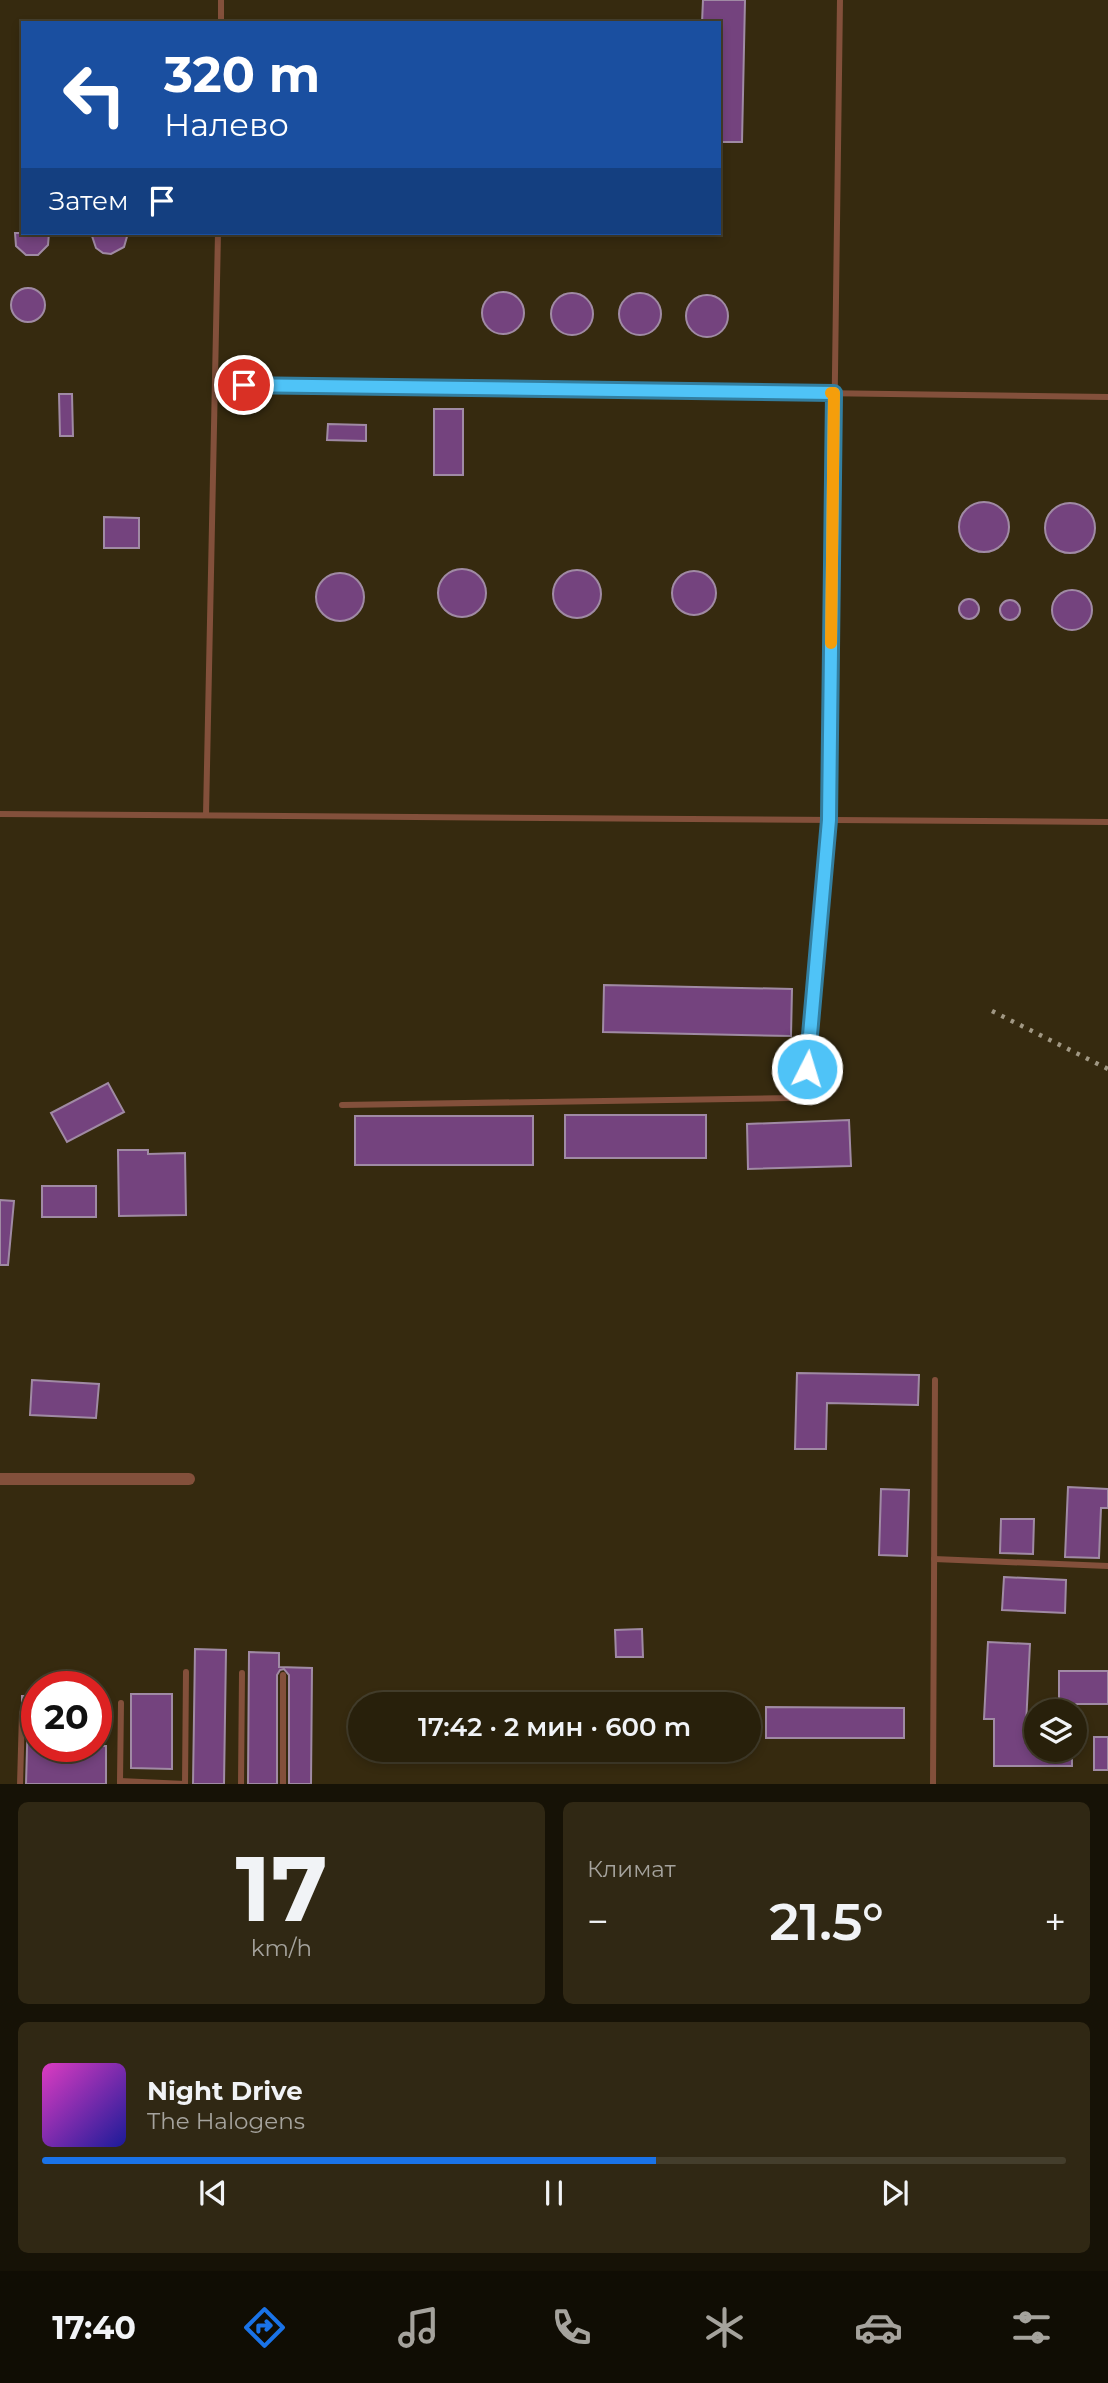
<!DOCTYPE html>
<html lang="ru">
<head>
<meta charset="utf-8">
<style>
	:root { --surface:#28200b; --page:#302814; --text:#f1f3f6; --muted:#a5a39d; --line:#443e2c; --accent:#1a73e8 }
	body { margin:0; font-family:Montserrat,sans-serif; background:var(--page); color:var(--text); height:100vh; display:flex; flex-direction:column; font-size:26px; white-space:nowrap }
	* { box-sizing:border-box; margin:0 }
	p { font-size:23px; color:var(--muted) }
	.icon { flex:none; width:38px; height:38px; fill:none; stroke:currentColor; stroke-width:2; stroke-linecap:round; stroke-linejoin:round }
	.map { position:relative; height:1784px; overflow:hidden }
	.details { display:flex; flex-direction:column; gap:18px; padding:18px; background:#161206; flex:1 }
	.details>* { flex:none }
	.banner { position:absolute; left:21px; top:21px; width:700px; height:214px; border-radius:0px; box-shadow:0 4px 10px #0003,0 0 0 2px var(--line); background:#1a4fa0; color:#fff; overflow:hidden }
	.fabs { position:absolute; left:1024px; top:1699px; display:grid; gap:14px }
	.fabs a { display:grid; place-items:center; width:63px; height:63px; border-radius:50%; background:var(--surface); box-shadow:0 4px 10px #0003,0 0 0 2px var(--line); font-size:35px }
	.speed { position:absolute; left:21px; top:1671px; display:flex; gap:14px; font-size:35px; font-weight:700; text-align:center }
	.speed>* { display:grid; place-content:center; width:91px; height:91px; border-radius:50%; background:var(--surface); box-shadow:0 4px 10px #0003,0 0 0 2px var(--line); line-height:1 }
	.speed .limit { border:10px solid #d22; background:#fff; color:#111 }
	.pin { position:absolute; display:grid; place-items:center; width:60px; height:60px; color:#fff; margin:-30px; border:4px solid #fff; border-radius:50%; box-shadow:0 2px 7px #0007 }
	.me { position:absolute; width:77px; margin:-38px; rotate:5deg; stroke-linejoin:round; filter:drop-shadow(0 0 5px #0008) }
	.turn { display:flex; align-items:center; gap:24px; height:147px; padding:0 28px; font-size:32px }
	.turn .icon { width:91px; height:91px; stroke-width:2.5 }
	.turn b { display:block; font-size:49px; line-height:60px }
	.then { display:flex; align-items:center; height:66px; padding:0 28px; background:#0003; gap:14px; font-size:26px }
	.big { font-size:52px; font-weight:600; line-height:1.1 }
	.details .widget { flex:1; display:flex; flex-direction:column; justify-content:center; gap:10px; min-width:0; padding:0 24px; border-radius:10px; background:var(--page) }
	.details .dial { align-items:center; gap:0 }
	.dial b { font-size:91px; line-height:1 }
	.song { display:flex; align-items:center; gap:21px }
	.cover { width:84px; height:84px; border-radius:10px; background:linear-gradient(135deg,hsl(310 70% 55%),hsl(240 70% 35%)) }
	.played { height:7px; border-radius:4px; background:linear-gradient(90deg,var(--accent) 60%,var(--line) 60%) }
	.keys { display:flex; justify-content:space-around; direction:ltr }
	.heat { display:flex; justify-content:space-between; align-items:center; font-size:38px; direction:ltr }
	.details .tiles { flex:1; display:grid; gap:18px; grid-template-columns:1fr 1fr }
	.widget:last-child { grid-column:span 2 }
	.trip { position:absolute; left:348px; top:1692px; width:413px; height:70px; border-radius:35px; background:var(--surface); box-shadow:0 4px 10px #0003,0 0 0 2px var(--line); font-weight:600; line-height:70px; text-align:center }
	.menu { display:flex; height:112px; justify-content:space-around; align-items:center; background:#100d04; color:var(--muted) }
	.menu .icon { width:49px; height:49px }
	.menu .current { color:var(--accent) }
	.menu b { font-size:32px; color:var(--text) }
	.map>svg:first-child { display:block }
</style>
</head>
<body>
<div class="map">
<svg width="1108" height="1785" viewBox="0 0 1108 1785">
	<rect width="100%" height="100%" fill="#362a0f"/>
	<g fill="#74437e" stroke="#a08aa4" stroke-width="2">
		<path d="M703,0H745L742,142H719V23H702Z"/>
		<path d="M15,233H49L48,245L38,255H26L16,246Z"/>
		<path d="M91,233H128L124,247L111,254L103,253L96,248Z"/>
		<circle cx="28" cy="305" r="17"/>
		<circle cx="503" cy="313" r="21"/>
		<circle cx="640" cy="314" r="21"/>
		<circle cx="572" cy="314" r="21"/>
		<circle cx="707" cy="316" r="21"/>
		<path d="M59,394H72L73,436H60Z"/>
		<rect x="434" y="409" width="29" height="66"/>
		<path d="M328,424L366,425V441L327,440Z"/>
		<circle cx="984" cy="527" r="25"/>
		<circle cx="1070" cy="528" r="25"/>
		<path d="M104,517L139,518V548H104Z"/>
		<circle cx="462" cy="593" r="24"/>
		<circle cx="577" cy="594" r="24"/>
		<circle cx="694" cy="593" r="22"/>
		<circle cx="340" cy="597" r="24"/>
		<circle cx="1072" cy="610" r="20"/>
		<circle cx="969" cy="609" r="10"/>
		<circle cx="1010" cy="610" r="10"/>
		<path d="M604,985L792,989L791,1036L603,1032Z"/>
		<path d="M108,1083L124,1112L67,1142L51,1113Z"/>
		<rect x="565" y="1115" width="141" height="43"/>
		<rect x="355" y="1116" width="178" height="49"/>
		<path d="M849,1120L851,1166L748,1169L747,1124Z"/>
		<path d="M118,1150H148V1154L185,1153L186,1215L119,1216Z"/>
		<rect x="42" y="1186" width="54" height="31"/>
		<path d="M0,1200L14,1201L8,1265H0Z"/>
		<path d="M797,1373L919,1375L918,1405L827,1403L826,1449H795Z"/>
		<path d="M32,1380L99,1384L96,1418L30,1415Z"/>
		<path d="M1068,1487L1108,1489V1508H1101L1099,1558L1065,1557Z"/>
		<path d="M881,1489L909,1490L907,1556L879,1555Z"/>
		<path d="M1001,1519H1034L1033,1554L1000,1553Z"/>
		<path d="M1004,1577L1066,1580L1065,1613L1002,1610Z"/>
		<path d="M642,1629L643,1657H616L615,1630Z"/>
		<path d="M988,1642L1030,1644L1026,1725H1036V1750H1072V1766H994V1719H984Z"/>
		<path d="M195,1649L226,1650L224,1784H193Z"/>
		<path d="M249,1652L279,1653V1667L312,1668L311,1784H289V1675L284,1669L280,1670L277,1675V1784H248Z"/>
		<rect x="1059" y="1671" width="49" height="33"/>
		<path d="M131,1694H172V1769L131,1768Z"/>
		<path d="M22,1696H37V1746H106V1784H26L28,1713L22,1707Z"/>
		<path d="M766,1707L904,1708V1738H766Z"/>
		<rect x="1094" y="1737" width="14" height="33"/>
	</g>
	<g fill="none" stroke-linecap="round" stroke-linejoin="round">
		<g stroke="#83503b" stroke-width="6">
			<path d="M221,23V0"/>
			<path d="M217,385L1108,397"/>
			<path d="M0,814L1108,822"/>
			<path d="M206,815L218,233"/>
			<path d="M342,1105L790,1098L807,1069L829,820L840,0"/>
			<path d="M934,1559L1108,1566"/>
			<path d="M283,1675V1785"/>
			<path d="M120,1781L121,1703"/>
			<path d="M20,1785L22,1713"/>
			<path d="M120,1785V1781L185,1784"/>
			<path d="M185,1785L186,1672"/>
			<path d="M241,1785L242,1673"/>
			<path d="M933,1785L935,1380"/>
		</g>
		<path stroke="#83503b" stroke-width="12" d="M0,1479H189"/>
		<path stroke="#a19884" stroke-width="4.5" stroke-dasharray="3.5 7" stroke-linecap="butt" d="M992,1011L1108,1069"/>
	</g>
	<g fill="none" stroke-linecap="round" stroke-linejoin="round">
		<defs>
			<path id="route" d="M244,385L834,393L829,820L807,1069"/>
		</defs>
		<use href="#route" stroke="#337fa1" stroke-width="18"/>
		<use href="#route" stroke="#4fc3f7" stroke-width="12"/>
		<path stroke="#f59e0b" stroke-width="12" d="M831,393H834L831,643"/>
	</g>
</svg>
<div class="fabs">
<a><svg class="icon" aria-label="layers" viewBox="0 0 24 24"><path d="M12 4l9 5-9 5-9-5zM3 14l9 5 9-5"/></svg></a>
</div>
<div class="speed"><div class="limit">20</div></div>
<div class="pin" style="left:244px;top:385px;background:#d93025"><svg class="icon" aria-label="arrive" viewBox="0 0 24 24"><path d="M6 21V4h12l-3 4 3 4H6"/></svg></div>
<svg class="me" style="left:807px;top:1069px" viewBox="-20 -20 40 40"><circle r="17" fill="#4fc3f7" stroke="#fff" stroke-width="3"/><path d="M0-11L8 9 0 5-8 9z" fill="#fff"/></svg>
<div class="trip">17:42 · 2 мин · 600 m</div>
<div class="banner">
<div class="turn"><svg class="icon" aria-label="left" viewBox="0 0 24 24"><path d="M17 20v-9H6M10 6l-5 5 5 5"/></svg><div><b>320 m</b>Налево</div></div>
<div class="then">Затем<svg class="icon" aria-label="arrive" viewBox="0 0 24 24"><path d="M6 21V4h12l-3 4 3 4H6"/></svg></div>
</div>
</div>
<section class="details">
<div class="tiles">
<div class="widget dial"><b>17</b><p>km/h</p></div>
<div class="widget"><p>Климат</p>
<div class="heat"><a>−</a><b class="big">21.5°</b><a>+</a></div>
</div>
<div class="widget">
<div class="song"><i class="cover"></i><div><b>Night Drive</b><p>The Halogens</p></div></div>
<div class="played"></div>
<div class="keys"><svg class="icon" aria-label="previous" viewBox="0 0 24 24"><path d="M18 5L8 12l10 7zM5 5v14"/></svg><svg class="icon" aria-label="pause" viewBox="0 0 24 24"><path d="M8 5v14M16 5v14"/></svg><svg class="icon" aria-label="next" viewBox="0 0 24 24"><path d="M6 5l10 7-10 7zM19 5v14"/></svg></div>
</div>
</div>
</section>
<nav class="menu">
<b>17:40</b>
<svg class="icon current" aria-label="directions" viewBox="0 0 24 24"><path d="M12 3l9 9-9 9-9-9zM9 14v-3h6M13 9l2 2-2 2"/></svg>
<svg class="icon" aria-label="music" viewBox="0 0 24 24"><path d="M9 18V5l10-2v13"/><circle cx="6" cy="18" r="3"/><circle cx="16" cy="16" r="3"/></svg>
<svg class="icon" aria-label="phone" viewBox="0 0 24 24"><path d="M5 4h4l2 5-3 2q2 4 5 5l2-3 5 2v4C11 20 4 13 5 4z"/></svg>
<svg class="icon" aria-label="climate" viewBox="0 0 24 24"><path d="M12 3v18M4 7l16 10M4 17L20 7"/></svg>
<svg class="icon" aria-label="car" viewBox="0 0 24 24"><path d="M5 17H2v-5l4-1 3-4h7l3 4 3 1v5h-3M9 17h6M6 11h13"/><circle cx="7" cy="17" r="2"/><circle cx="17" cy="17" r="2"/></svg>
<svg class="icon" aria-label="filters" viewBox="0 0 24 24"><path d="M4 7h16M4 17h16"/><circle cx="9" cy="7" r="2"/><circle cx="15" cy="17" r="2"/></svg>
</nav>
</body>
</html>
